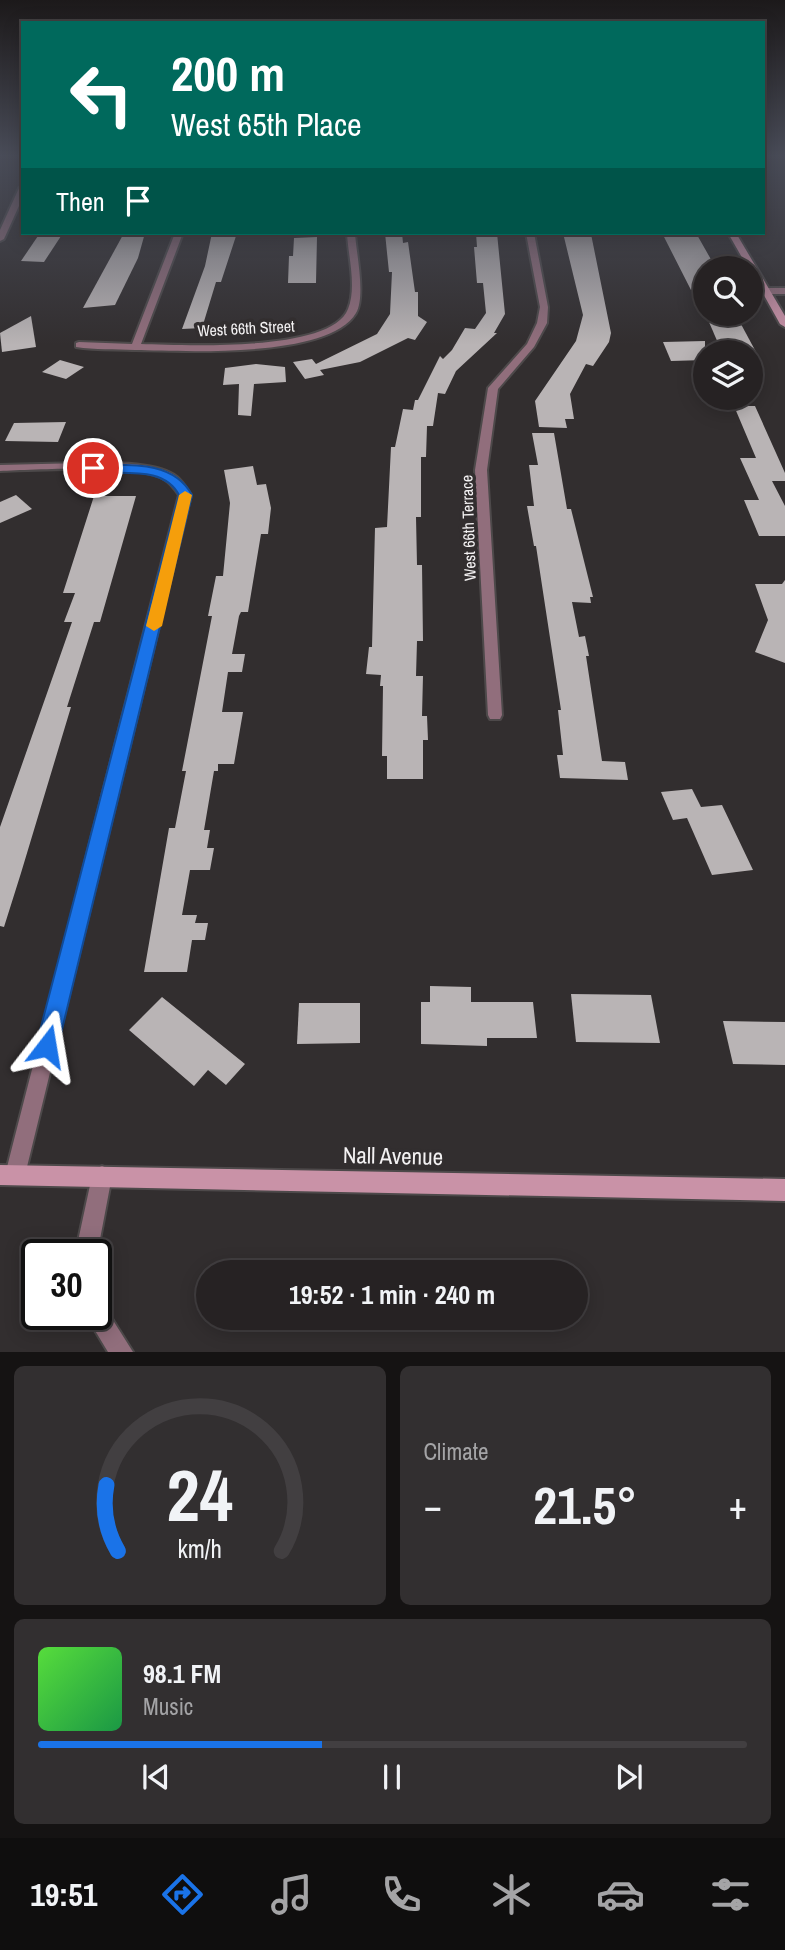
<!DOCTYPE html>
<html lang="en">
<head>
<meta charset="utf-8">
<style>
	:root { --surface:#262223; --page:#322f30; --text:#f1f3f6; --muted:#a4a4a6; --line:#423f41; --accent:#1a73e8 }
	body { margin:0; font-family:"Archivo Narrow",sans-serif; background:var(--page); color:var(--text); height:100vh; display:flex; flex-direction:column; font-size:26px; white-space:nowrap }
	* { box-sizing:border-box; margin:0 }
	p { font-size:23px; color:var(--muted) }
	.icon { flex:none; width:38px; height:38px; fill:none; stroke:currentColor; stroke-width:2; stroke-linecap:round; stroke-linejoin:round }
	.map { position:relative; height:1352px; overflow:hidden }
	.sheet { display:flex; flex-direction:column; gap:14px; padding:14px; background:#151313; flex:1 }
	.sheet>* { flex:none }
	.hud { position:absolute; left:21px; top:21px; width:744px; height:214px; border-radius:0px; box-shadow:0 4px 18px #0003,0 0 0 2px var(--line); background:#00695c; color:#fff; overflow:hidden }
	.fabs { position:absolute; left:693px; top:256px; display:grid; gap:14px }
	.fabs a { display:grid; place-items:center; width:70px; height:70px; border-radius:50%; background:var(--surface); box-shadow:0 4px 18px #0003,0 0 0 2px var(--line); font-size:35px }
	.speed { position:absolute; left:21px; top:1239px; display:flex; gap:14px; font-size:35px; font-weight:700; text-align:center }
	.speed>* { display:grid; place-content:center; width:91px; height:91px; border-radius:50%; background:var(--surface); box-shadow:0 4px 18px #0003,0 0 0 2px var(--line); line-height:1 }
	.speed .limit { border:4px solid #111; border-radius:10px; background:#fff; color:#111 }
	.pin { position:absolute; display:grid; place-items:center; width:60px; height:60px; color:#fff; margin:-30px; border:4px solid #fff; border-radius:50%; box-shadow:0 2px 7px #0007 }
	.me { position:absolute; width:77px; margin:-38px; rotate:14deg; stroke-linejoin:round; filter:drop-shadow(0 0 5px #0008) }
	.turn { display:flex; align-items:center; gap:24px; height:147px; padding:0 35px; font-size:32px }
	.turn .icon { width:91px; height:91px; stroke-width:2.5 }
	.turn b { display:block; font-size:49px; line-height:60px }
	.then { display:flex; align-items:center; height:66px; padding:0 35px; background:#0003; gap:14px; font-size:26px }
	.big { font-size:52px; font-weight:700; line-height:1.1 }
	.sheet .card { flex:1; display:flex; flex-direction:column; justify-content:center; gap:10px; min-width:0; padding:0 24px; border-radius:10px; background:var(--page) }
	.sheet .dial { align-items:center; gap:0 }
	.dial svg { height:182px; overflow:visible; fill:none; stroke:var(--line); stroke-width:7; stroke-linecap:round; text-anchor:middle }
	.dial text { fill:var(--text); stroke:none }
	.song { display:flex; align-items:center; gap:21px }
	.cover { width:84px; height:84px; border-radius:10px; background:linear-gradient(135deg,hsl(110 70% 55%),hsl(140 70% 35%)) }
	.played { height:7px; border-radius:4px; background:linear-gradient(90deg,var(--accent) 40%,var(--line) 40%) }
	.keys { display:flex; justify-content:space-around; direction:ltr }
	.heat { display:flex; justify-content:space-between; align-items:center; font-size:38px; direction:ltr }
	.sheet .tiles { flex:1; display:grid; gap:14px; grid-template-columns:1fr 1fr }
	.card:last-child { grid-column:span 2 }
	.trip { position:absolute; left:196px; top:1260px; width:392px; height:70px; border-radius:35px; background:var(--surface); box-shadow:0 4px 18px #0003,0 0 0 2px var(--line); font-weight:700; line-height:70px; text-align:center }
	.dock { display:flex; height:112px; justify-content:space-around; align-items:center; background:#0f0e0e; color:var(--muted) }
	.dock .icon { width:49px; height:49px }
	.dock .selected { color:var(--accent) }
	.dock b { font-size:32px; color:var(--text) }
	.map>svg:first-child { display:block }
</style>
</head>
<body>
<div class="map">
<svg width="785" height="1352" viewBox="0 0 785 1352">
	<rect width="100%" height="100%" fill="#322e2f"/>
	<g fill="#b9b4b5">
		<path d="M40,233H63L44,262L21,261Z"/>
		<path d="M124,233H145L138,258L115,305L83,308Z"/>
		<path d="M212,233L236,236L221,282H216L202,328L182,329L205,266Z"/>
		<path d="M385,233H402L403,243L408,242L415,292H418V316L427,322L415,340L408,338L360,362L320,370L324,375L305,379L293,362L312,359L316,364L377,334L390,314L392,272H389Z"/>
		<path d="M476,233H497L505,314L494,333H497L456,371L445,394L438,393L433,426H427L426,457H421V517H416L417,565H422L423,641H417L416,676H423L422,716H427L428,740H423V779H387V756H382L383,686H380L381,675L366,674L369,647H372L375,528L387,527L391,447H395L403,409L413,410L415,400H418L440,356L443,359L452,350L465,328L475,329L486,313L483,283H477L474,247H477Z"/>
		<path d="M563,233L591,234L611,333L609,342L593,366L586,364L570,394L574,419H565L567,428L539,427L535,401L576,341L583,315Z"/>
		<path d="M662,233H696L713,263L705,267V290H691Z"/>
		<path d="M317,237L316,283H288L289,256H293L294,238Z"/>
		<path d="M705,313H735L756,352H722Z"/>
		<path d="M31,316L36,347L2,352L0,333Z"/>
		<path d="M705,341V360L671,361L663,342Z"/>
		<path d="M60,360L84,367L66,379L42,372Z"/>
		<path d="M256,364L285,367L286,382L254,384L251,416L238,415L239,384L223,385L225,368Z"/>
		<path d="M734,406H755L785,473V481H772L785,506V536H759L744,500H759L740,458H756Z"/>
		<path d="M66,422L58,442L5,441L14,423Z"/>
		<path d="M532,433H554L567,509H571L593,597H590L591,603L572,602L579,637L585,636L589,656H586L602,761L625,762L628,780L560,778L557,755H563L558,710H561L536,546H534L527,506H534L529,465H538Z"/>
		<path d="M253,466L257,485L266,484L271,508L268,534H261L248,612H241L239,616L232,654H245L242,672H228L222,712H243L234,764H218V771H214L204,830H210L207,848H214L210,870H190L182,915H197L195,923H208L205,940H192L187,972H144L169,828H175L186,771H182L212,616H208L216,576H223L230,503L224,470Z"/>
		<path d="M16,495L32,509L0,523V502Z"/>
		<path d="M94,496H136L100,622H94L67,707H71L21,873L4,927L0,926V827L72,622H64L75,593H63Z"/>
		<path d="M785,580V663L755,652L768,620L755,584H782Z"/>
		<path d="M692,789L701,807L722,805L753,870L712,875L687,818L673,820L661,792Z"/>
		<path d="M430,986L471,987V1002H533L537,1038H487V1046L421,1044V1002H430Z"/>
		<path d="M571,994L651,995L660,1043L576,1042Z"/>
		<path d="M162,997L245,1064L226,1085L208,1070L194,1086L129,1030Z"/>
		<path d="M299,1003H360V1043L297,1044Z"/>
		<path d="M723,1021L785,1022V1065L733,1064Z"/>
	</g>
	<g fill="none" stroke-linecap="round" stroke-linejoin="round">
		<defs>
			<g id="street">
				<path d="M23,186V197L4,239L0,241V230L19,188Z"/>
				<path d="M175,233H183L141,344C183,345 331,353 348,309C357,287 348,255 347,233H355C356,252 366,296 356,313C329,359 183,351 135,350C115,349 95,350 76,347V343L79,342L132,344Z"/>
				<path d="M526,233H534L548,307L547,323L534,347L498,389L487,470L502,715L500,719H490L488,715L475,470L488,388L527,344L537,323L540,307Z"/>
				<path d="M785,288V294H766L762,291L766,288Z"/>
				<path d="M83,463C108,463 157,461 177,477C183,482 187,489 191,495L25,1175L22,1182L15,1185L8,1182L5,1175L179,495C175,489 171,483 164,479C136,463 35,470 0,471V465Z"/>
				<path d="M102,1166L109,1169L112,1176L97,1255L96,1257V1255H75L92,1176L95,1169Z"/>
				<path d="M96,1303L104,1306L133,1352H108L85,1314H96Z"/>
			</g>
			<g id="secondary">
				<path d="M728,233H736L785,316V327L780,324L751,272V268H748Z"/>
				<path d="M0,1165L785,1179V1201L0,1185Z"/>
			</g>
		</defs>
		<use href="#street" stroke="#4d494a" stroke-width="4"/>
		<use href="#secondary" stroke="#4d494a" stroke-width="4"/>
		<use href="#street" fill="#916e7c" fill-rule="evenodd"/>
		<use href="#secondary" fill="#c992a7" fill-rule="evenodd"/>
	</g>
	<linearGradient id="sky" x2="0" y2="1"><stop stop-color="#1c191a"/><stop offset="0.45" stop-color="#494c58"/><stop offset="1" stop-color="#494c58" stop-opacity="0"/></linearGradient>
	<rect width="785" height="345" fill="url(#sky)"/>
	<path fill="#1a73e8" stroke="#114b97" stroke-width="2" d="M93,465C128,465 173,460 192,495L58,1046L54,1054L47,1057L39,1054L36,1046L179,495C162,463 117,477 88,471V466Z"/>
	<path fill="#f59e0b" d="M185,491L192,495L162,626L154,631L146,626L179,495Z"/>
	<g text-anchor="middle" stroke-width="7" stroke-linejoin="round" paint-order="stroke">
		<g font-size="16" fill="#f3f1f2" stroke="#322e2f">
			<text transform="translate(246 328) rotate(-3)" y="6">West 66th Street</text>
			<text transform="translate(468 528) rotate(-92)" y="6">West 66th Terrace</text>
		</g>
		<g font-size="23" fill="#f3f1f2" stroke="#322e2f">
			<text transform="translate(393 1156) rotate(1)" y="8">Nall Avenue</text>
		</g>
	</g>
</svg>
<div class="fabs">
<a><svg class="icon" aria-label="search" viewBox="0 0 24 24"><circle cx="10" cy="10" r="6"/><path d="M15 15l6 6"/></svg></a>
<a><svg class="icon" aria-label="layers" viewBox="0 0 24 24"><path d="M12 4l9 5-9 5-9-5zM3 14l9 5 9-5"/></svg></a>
</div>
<div class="speed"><div class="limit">30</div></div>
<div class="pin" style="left:93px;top:468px;background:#d93025"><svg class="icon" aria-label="arrive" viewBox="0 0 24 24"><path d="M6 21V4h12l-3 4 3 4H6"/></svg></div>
<svg class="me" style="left:47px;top:1046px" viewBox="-20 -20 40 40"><path d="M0-17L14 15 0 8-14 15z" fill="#1a73e8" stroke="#fff" stroke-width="4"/></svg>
<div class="trip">19:52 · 1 min · 240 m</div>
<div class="hud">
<div class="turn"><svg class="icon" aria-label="left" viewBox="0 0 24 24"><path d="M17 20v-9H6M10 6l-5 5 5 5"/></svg><div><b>200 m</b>West 65th Place</div></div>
<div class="then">Then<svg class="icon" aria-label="arrive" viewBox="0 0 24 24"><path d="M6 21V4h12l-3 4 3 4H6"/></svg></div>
</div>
</div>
<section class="sheet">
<div class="tiles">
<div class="card dial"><svg viewBox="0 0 100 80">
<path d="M14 69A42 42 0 1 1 86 69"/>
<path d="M14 69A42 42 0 0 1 9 40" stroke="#1a73e8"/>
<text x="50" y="56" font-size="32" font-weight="700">24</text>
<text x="50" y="72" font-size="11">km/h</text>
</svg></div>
<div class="card"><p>Climate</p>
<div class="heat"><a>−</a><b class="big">21.5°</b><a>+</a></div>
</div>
<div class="card">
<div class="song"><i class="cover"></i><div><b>98.1 FM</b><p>Music</p></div></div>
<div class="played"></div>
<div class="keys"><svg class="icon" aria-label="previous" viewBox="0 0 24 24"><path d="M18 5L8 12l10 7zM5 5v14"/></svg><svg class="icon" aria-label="pause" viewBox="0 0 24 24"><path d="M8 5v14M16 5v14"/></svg><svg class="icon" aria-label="next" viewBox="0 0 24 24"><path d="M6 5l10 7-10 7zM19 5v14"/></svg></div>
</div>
</div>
</section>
<nav class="dock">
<b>19:51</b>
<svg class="icon selected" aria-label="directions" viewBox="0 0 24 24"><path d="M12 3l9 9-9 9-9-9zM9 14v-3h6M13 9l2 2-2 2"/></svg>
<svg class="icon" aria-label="music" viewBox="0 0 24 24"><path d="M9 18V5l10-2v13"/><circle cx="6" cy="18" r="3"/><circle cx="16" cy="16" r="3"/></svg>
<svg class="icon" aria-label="phone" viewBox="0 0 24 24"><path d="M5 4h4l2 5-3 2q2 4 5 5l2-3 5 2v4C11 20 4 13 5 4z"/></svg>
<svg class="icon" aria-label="climate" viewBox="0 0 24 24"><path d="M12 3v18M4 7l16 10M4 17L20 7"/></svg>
<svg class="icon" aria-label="car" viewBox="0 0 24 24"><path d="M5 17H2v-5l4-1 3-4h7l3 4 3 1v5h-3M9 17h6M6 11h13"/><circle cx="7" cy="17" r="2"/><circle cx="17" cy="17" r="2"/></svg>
<svg class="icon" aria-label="filters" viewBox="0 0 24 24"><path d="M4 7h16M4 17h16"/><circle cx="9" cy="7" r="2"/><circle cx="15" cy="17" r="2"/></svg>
</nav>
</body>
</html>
